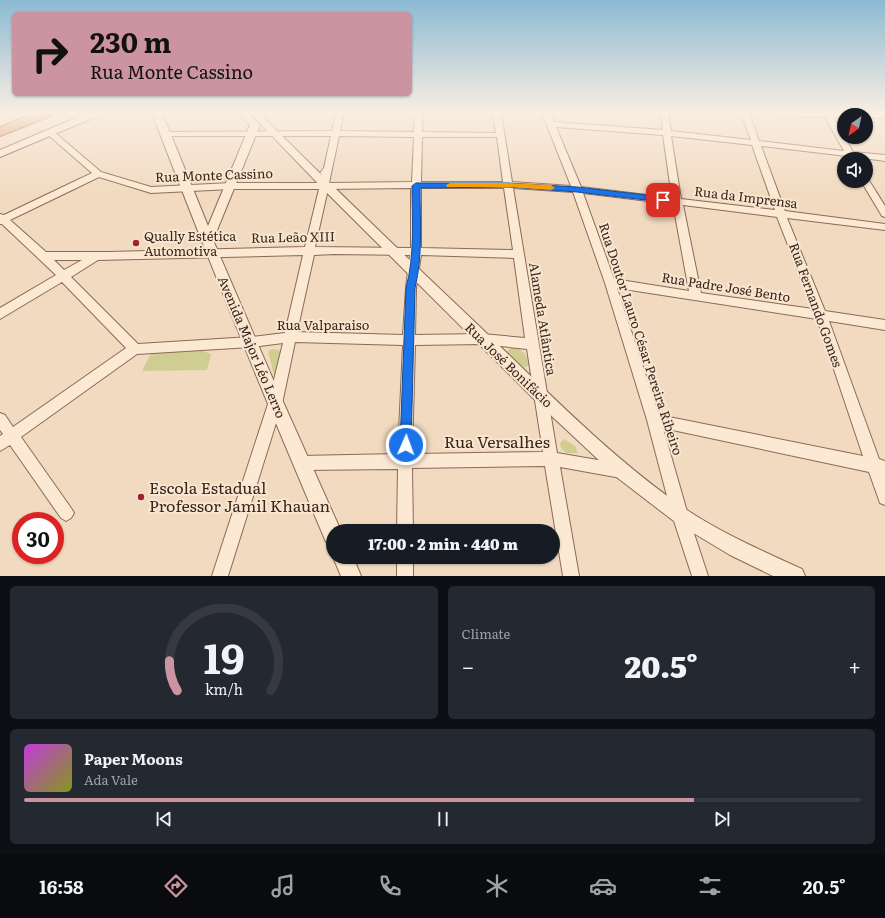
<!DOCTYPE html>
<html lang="en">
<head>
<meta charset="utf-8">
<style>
	:root { --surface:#171b24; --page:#242831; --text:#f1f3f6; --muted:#9ea1a6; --line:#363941; --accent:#cc94a0 }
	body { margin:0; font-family:Literata,serif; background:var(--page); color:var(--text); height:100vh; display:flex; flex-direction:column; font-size:15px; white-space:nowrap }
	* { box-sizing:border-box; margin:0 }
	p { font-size:13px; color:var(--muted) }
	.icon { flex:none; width:22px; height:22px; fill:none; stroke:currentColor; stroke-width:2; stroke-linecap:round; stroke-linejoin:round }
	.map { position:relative; height:576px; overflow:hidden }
	.drawer { display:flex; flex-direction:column; gap:10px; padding:10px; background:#0d0f14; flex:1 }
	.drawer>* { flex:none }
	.hud { position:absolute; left:12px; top:12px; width:400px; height:84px; border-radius:6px; box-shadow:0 1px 3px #0004; background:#cc94a0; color:#111; overflow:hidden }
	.needle { width:26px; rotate:213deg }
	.tools { position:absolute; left:837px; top:108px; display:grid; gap:8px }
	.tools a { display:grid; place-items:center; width:36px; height:36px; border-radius:50%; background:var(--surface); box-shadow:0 1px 3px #0004; font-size:20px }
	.speed { position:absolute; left:12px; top:512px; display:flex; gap:8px; font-size:20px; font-weight:700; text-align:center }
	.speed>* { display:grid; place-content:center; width:52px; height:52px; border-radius:50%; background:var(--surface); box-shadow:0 1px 3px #0004; line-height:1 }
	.speed .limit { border:6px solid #d22; background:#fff; color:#111 }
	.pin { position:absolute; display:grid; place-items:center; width:34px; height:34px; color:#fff; margin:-17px; border-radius:8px; box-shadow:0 2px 6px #0006 }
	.me { position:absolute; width:44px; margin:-22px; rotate:2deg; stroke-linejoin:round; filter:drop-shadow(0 0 3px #0008) }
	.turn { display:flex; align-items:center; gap:14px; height:84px; padding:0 12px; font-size:18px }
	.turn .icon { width:52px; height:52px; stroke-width:2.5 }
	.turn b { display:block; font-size:28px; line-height:34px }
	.big { font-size:30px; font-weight:800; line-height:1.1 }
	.drawer .tile { flex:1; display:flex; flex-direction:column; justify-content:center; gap:6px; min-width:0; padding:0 14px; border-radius:6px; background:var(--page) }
	.drawer .dial { align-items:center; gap:0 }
	.dial svg { height:104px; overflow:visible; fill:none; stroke:var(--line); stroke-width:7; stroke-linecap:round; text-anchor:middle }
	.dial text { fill:var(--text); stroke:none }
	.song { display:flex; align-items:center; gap:12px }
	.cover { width:48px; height:48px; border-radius:6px; background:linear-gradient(135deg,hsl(290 70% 55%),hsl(70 70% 35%)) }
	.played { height:4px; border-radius:2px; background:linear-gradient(90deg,var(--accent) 80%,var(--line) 80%) }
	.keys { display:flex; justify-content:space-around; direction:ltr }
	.heat { display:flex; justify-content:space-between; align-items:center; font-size:22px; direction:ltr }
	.drawer .tiles { flex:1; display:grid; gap:10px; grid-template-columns:1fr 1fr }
	.tile:last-child { grid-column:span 2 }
	.trip { position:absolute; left:326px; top:524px; width:234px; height:40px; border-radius:20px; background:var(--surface); box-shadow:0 1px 3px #0004; font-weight:800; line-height:40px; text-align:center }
	.tab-bar { display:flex; height:64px; justify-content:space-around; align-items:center; background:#090b0e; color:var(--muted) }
	.tab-bar .icon { width:28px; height:28px }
	.tab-bar .selected { color:var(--accent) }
	.tab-bar b { font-size:18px; color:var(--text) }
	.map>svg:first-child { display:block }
</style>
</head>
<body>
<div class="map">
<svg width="885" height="576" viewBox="0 0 885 576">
	<rect width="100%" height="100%" fill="#f1dabf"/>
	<g fill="#d0cd92">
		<path d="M513,348C523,348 527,356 529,365L524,368L507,352L509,349Z"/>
		<path d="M273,349L282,351L275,379L268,351Z"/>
		<path d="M203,351L211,354L207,370L142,371L151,353Z"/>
		<path d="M564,439L575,446L578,453H566L561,448L560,443Z"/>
	</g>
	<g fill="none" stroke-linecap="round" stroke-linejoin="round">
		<defs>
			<g id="minor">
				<path d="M258,113H266L263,121H260L256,119Z"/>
				<path d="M336,113H344L340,131L414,132L415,113H423L422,132L496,133L493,113H501L512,182L571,186L542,113H550L554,122L663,130L660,113H668L671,131L751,140L741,113H749L759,141L844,151L825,117L767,115L763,113H861L862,115L833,117L853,152L885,155V161L856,157V159H848L847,156L761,146L785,211L885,224V230L787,218L825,311L885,320V330L829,321L879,459L885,461V505L880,503L869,472L663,428L688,515L708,576H692L672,515L647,420L605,283L573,192L513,188L557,453L621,464L626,466L628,471L626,476L621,478L560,467L579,576H563L545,466L412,468L413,531H397L398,469L301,470L296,468L294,463L296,458L301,456L398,454L403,345L295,342L282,404L228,576H212L268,404L283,343L251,347L137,354L21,437L71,508L74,513L71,518L66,521L61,518L10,445L0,451V436L3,434L0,430V413L5,415L13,427L126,348L62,282L0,319V308L56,275L2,224H0V214L4,215L92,173L46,133L47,131H53L101,172L151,187L231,183H320L322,175L320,173L324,168L331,136H165L161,134L165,132L332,131ZM556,127L663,135L672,198L581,187ZM339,136L414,137L412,182L329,183ZM671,136L752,145L775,210L681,199ZM422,137H497L503,182H421ZM99,177L151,193L231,189H319L305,247L109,252H46L10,220ZM411,188V248L315,247L328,189ZM421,188H504L513,250L421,248ZM583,193L673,204L689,291L614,279ZM683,205L777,217L813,309L701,293ZM334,254L410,255L406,288L403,335L297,332L314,255ZM303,255L285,333L251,337L138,344L71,277L98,260ZM421,255L514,258L525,338L482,334L415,335L416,288ZM54,260H82L64,270ZM617,288L817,319L863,456L659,415ZM482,344L527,349L543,452L412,454L415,345Z"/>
				<path d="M863,113L885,114V118L866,117V115H862Z"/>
				<path d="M866,178L868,179L885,206V217L882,216L861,181H866Z"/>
				<rect x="397" y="557" width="16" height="19"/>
			</g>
			<g id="tertiary">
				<path d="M152,113H162L208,226L250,125L238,113H248L260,125L213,240L272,377L341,531H333V544L326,542C265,399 207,257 152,113Z"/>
				<path d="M250,113H259C331,185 404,255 478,325C545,389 610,457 687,510C723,534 763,551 802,569L805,576H773L730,555L675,522L619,479L542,407L331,197Z"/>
				<path d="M333,557H353L361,576H341Z"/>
			</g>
			<path id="secondary" d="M87,113H101L100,115L0,157V150Z"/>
			<path id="motorway" d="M34,113H53L51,116L0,136V127Z"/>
		</defs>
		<use href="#minor" stroke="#8c6a56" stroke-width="2"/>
		<use href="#tertiary" stroke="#8c6a56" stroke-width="2"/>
		<use href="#secondary" stroke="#6d4b39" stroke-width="2"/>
		<use href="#motorway" stroke="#59392b" stroke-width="2"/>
		<use href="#minor" fill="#fbe9d3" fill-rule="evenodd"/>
		<use href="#tertiary" fill="#fbe9d3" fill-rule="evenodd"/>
		<use href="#secondary" fill="#fbe9d3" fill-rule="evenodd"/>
		<use href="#motorway" fill="#e88849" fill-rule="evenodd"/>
	</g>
	<linearGradient id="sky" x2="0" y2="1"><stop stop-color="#8cbad3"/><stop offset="0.58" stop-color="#f9eee2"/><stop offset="1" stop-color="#f9eee2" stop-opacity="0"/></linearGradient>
	<rect width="885" height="194" fill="url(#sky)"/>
	<path fill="#1a73e8" stroke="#114b97" d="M416,183H508L577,187L663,197L667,200L663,202L577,192L508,187L420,188C420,221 423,255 415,288L411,445L410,449L406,451L402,449L400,445L406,288C415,255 412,219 412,186Z"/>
	<path fill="#f59e0b" d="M450,183H508L551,185L555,188L551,190L508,187H447L446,185Z"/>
	<g fill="#9f2137" stroke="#f8e6d0" stroke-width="1.5">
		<circle cx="136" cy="243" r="4"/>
		<circle cx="141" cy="497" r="4"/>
	</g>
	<g text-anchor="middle" stroke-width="4" stroke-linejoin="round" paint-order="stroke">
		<g font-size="13" fill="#3a251c" stroke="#f8e6d0">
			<text transform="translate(214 175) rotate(-2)" y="5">Rua Monte Cassino</text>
			<text transform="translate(746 197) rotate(7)" y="5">Rua da Imprensa</text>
			<text transform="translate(293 237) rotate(-1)" y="5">Rua Leão XIII</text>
			<text transform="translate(726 287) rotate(9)" y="5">Rua Padre José Bento</text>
			<text transform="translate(816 305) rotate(70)" y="5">Rua Fernando Gomes</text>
			<text transform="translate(543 319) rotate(81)" y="5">Alameda Atlântica</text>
			<text x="323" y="330">Rua Valparaiso</text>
			<text transform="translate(641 339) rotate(72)" y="5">Rua Doutor Lauro César Pereira Ribeiro</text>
			<text transform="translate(252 347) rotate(67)" y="5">Avenida Major Léo Lerro</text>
			<text transform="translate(509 365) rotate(44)" y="5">Rua José Bonifácio</text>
		</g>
		<g font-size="13" fill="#3a251c" stroke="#f8e6d0" text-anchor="start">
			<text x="144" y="241">Qually Estética<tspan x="144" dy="15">Automotiva</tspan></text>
		</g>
		<g font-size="16" fill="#3a251c" stroke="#f8e6d0">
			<text x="497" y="448">Rua Versalhes</text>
		</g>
		<g font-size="16" fill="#3a251c" stroke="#f8e6d0" text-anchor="start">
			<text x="149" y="494">Escola Estadual<tspan x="149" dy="18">Professor Jamil Khauan</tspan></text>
		</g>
	</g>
</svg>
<div class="tools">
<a><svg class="needle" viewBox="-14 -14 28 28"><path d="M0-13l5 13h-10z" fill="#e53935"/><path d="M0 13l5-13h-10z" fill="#9ea1a6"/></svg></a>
<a><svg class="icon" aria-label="sound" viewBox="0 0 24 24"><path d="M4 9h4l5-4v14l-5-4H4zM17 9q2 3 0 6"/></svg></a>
</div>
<div class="speed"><div class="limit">30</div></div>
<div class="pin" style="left:663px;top:200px;background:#d93025"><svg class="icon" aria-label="arrive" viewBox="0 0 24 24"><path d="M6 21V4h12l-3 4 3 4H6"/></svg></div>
<svg class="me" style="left:406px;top:445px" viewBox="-20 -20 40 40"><circle r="17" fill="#1a73e8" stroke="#fff" stroke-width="3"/><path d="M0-11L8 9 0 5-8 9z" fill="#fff"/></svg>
<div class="trip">17:00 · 2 min · 440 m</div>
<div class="hud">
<div class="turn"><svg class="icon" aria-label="right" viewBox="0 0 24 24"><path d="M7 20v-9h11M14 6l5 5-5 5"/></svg><div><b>230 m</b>Rua Monte Cassino</div></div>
</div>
</div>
<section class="drawer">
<div class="tiles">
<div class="tile dial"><svg viewBox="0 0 100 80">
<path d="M14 69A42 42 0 1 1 86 69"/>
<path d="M14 69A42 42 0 0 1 8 46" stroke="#cc94a0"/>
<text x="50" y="56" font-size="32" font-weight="700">19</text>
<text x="50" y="72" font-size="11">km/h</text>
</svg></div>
<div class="tile"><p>Climate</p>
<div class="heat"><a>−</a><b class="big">20.5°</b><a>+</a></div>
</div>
<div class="tile">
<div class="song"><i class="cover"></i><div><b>Paper Moons</b><p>Ada Vale</p></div></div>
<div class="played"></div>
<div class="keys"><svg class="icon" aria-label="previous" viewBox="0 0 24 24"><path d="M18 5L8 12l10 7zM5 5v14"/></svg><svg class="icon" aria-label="pause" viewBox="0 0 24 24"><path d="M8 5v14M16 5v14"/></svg><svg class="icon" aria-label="next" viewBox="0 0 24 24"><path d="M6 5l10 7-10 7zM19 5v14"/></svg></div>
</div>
</div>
</section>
<nav class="tab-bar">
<b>16:58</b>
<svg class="icon selected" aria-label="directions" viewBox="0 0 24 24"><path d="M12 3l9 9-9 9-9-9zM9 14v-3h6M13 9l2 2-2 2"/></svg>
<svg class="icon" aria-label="music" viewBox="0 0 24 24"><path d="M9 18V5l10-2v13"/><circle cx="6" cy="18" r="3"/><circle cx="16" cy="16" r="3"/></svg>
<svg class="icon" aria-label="phone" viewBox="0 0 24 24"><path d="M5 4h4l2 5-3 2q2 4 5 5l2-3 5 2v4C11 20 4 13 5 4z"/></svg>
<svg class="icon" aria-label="climate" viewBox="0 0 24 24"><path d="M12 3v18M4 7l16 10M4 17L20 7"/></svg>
<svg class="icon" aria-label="car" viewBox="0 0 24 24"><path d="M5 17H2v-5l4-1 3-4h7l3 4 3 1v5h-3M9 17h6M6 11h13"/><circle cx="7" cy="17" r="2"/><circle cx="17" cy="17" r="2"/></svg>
<svg class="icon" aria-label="filters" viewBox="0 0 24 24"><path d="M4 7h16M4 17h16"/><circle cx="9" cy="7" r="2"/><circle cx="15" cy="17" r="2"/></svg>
<b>20.5°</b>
</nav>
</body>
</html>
